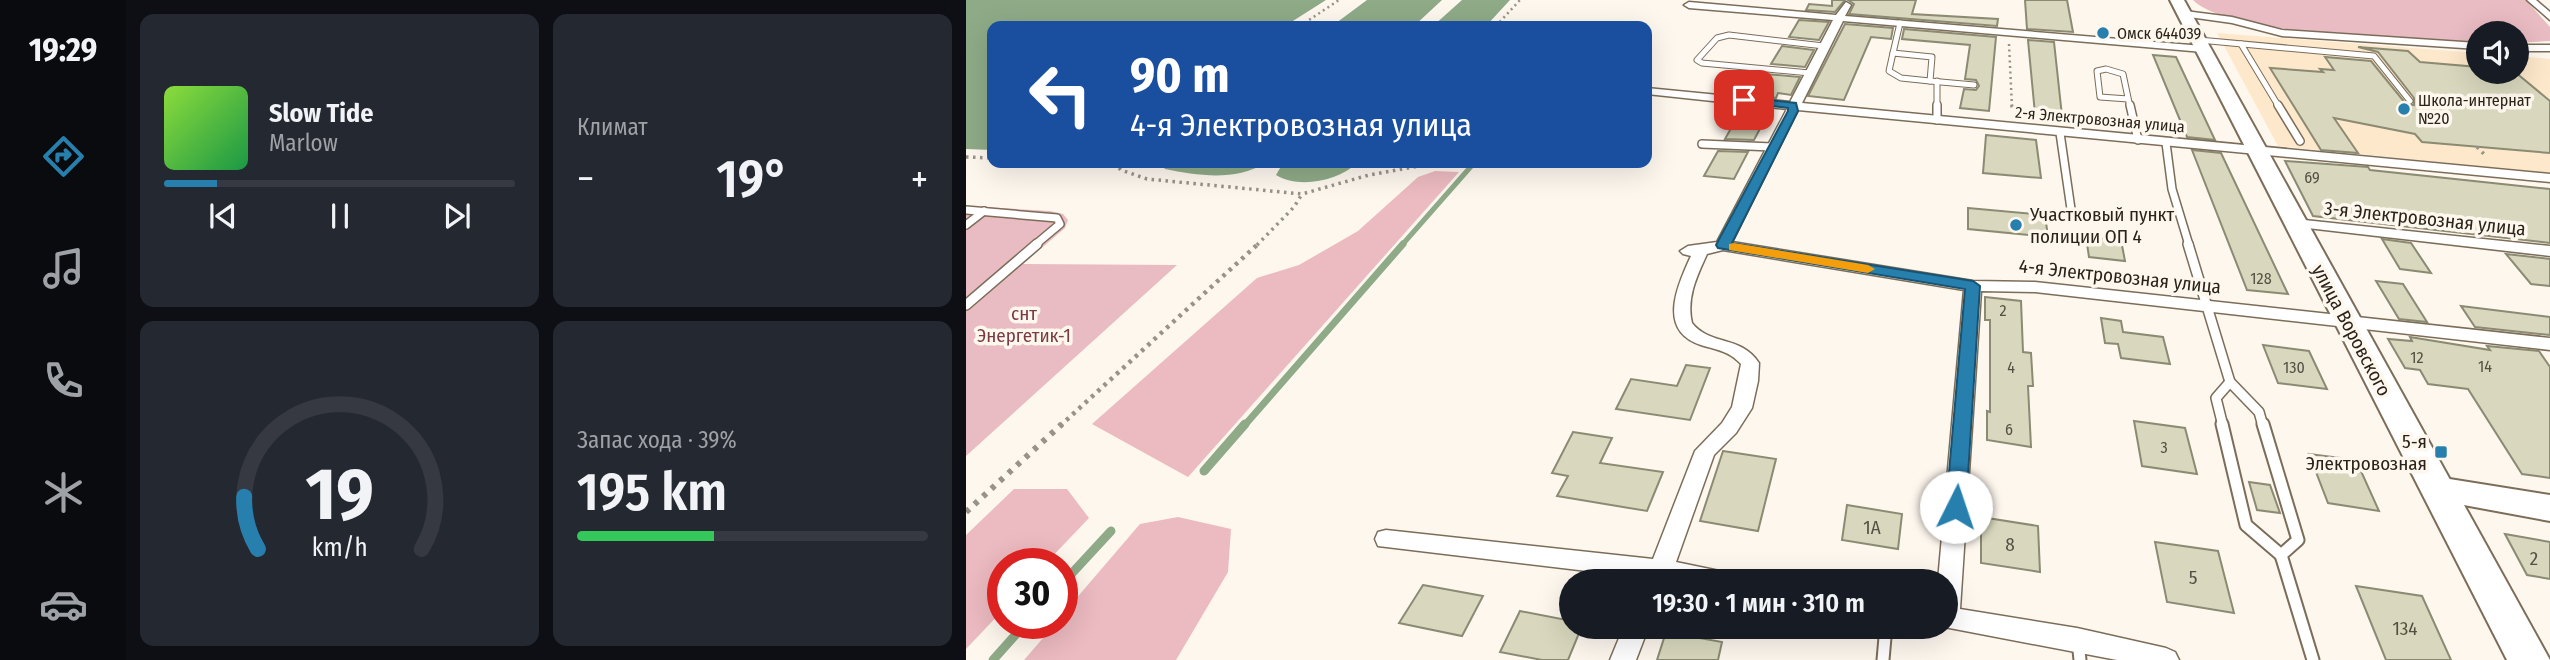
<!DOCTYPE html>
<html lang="ru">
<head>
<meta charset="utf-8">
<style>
	:root { --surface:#171b24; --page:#242831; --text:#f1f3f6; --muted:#9ea1a6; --line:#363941; --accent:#277fae }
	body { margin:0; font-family:"Fira Sans Condensed",sans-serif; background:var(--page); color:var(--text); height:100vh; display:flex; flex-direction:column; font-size:26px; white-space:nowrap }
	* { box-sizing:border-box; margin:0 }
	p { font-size:23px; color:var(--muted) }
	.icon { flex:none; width:38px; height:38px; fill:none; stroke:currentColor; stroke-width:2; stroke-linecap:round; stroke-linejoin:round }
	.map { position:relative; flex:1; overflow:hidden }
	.side { display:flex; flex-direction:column; gap:14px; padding:14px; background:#0d0f14; width:840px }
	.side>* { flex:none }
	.hud { position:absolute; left:21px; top:21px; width:665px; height:147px; border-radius:14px; box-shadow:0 7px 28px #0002; background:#1a4fa0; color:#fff; overflow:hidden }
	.buttons { position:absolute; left:1500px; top:21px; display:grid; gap:14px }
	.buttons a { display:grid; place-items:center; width:63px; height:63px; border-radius:50%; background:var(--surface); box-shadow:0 7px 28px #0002; font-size:35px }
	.speed { position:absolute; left:21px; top:548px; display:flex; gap:14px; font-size:35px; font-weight:700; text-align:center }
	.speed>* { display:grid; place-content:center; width:91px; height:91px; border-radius:50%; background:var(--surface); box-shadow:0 7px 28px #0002; line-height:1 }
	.speed .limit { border:10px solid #d22; background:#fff; color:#111 }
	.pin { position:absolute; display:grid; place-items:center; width:60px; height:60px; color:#fff; margin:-30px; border-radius:14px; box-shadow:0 4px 10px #0006 }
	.me { position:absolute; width:77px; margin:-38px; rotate:4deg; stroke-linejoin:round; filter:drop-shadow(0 0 5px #0008) }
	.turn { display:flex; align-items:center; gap:24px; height:147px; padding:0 28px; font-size:32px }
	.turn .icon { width:91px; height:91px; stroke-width:2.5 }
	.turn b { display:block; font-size:49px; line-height:60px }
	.big { font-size:52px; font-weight:600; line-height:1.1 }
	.side .tile { flex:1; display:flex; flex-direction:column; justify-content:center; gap:10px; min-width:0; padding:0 24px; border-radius:14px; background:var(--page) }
	.side .dial { align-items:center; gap:0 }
	.dial svg { height:182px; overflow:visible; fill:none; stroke:var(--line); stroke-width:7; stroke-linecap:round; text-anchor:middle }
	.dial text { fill:var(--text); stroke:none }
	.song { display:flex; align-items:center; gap:21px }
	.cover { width:84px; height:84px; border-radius:10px; background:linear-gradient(135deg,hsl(90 70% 55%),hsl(140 70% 35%)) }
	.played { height:7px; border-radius:4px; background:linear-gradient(90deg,var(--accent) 15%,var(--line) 15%) }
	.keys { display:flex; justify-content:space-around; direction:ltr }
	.heat { display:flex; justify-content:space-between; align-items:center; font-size:38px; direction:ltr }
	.charge { height:10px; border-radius:5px; background:linear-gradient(90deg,#34c759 39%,var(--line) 0) }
	.side .tiles { flex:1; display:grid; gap:14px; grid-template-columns:repeat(2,1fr) }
	.trip { position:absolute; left:593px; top:569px; width:399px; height:70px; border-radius:35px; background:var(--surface); box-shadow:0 7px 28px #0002; font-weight:600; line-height:70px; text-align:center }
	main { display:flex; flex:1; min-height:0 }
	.tab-bar { display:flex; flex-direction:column; width:126px; justify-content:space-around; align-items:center; background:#090b0e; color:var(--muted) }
	.tab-bar .icon { width:49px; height:49px }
	.tab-bar .on { color:var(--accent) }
	.tab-bar b { font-size:32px; color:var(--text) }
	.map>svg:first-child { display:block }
</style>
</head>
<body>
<main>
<nav class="tab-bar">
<b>19:29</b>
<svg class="icon on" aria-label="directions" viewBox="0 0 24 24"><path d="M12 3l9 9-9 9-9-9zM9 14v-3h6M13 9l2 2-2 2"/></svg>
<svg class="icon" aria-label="music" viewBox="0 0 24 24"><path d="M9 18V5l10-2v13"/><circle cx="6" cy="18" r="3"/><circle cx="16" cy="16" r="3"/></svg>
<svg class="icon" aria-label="phone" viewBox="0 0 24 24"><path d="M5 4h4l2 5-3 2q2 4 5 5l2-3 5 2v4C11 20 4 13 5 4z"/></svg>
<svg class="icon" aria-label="climate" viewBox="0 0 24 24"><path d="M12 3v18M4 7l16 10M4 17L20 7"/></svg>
<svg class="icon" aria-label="car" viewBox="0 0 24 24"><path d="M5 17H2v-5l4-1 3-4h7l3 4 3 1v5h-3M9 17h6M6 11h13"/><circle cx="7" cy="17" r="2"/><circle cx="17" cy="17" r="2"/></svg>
</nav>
<section class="side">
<div class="tiles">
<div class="tile">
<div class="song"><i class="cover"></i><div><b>Slow Tide</b><p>Marlow</p></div></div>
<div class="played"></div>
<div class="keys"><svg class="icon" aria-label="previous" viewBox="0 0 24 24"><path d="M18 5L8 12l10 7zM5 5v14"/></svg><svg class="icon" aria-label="pause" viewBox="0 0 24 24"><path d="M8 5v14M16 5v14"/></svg><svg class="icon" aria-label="next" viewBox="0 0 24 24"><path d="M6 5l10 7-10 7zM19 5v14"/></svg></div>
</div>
<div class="tile"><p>Климат</p>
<div class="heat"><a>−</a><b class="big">19°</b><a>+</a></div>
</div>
<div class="tile dial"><svg viewBox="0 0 100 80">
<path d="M14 69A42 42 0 1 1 86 69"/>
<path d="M14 69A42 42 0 0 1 8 46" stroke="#277fae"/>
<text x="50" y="56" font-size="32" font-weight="700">19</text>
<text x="50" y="72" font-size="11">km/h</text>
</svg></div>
<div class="tile"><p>Запас хода · 39%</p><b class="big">195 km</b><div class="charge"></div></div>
</div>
</section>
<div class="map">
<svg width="1584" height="660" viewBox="0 0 1584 660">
	<rect width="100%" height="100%" fill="#fef7ee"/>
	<path fill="#fee8cb" d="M1251,33L1512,53V72H1550L1551,56L1584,59V173L1312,146Z"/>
	<g fill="#e9bbc2">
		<path d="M1227,0H1560L1584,27V41L1551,43L1550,33H1512V42C1457,40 1261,36 1227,0Z"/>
		<path d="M0,206L84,211L97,214L102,220L99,228L57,264L211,265L0,456Z"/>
	</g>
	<g fill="#ecbac1">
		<path d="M469,171L493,172L222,477L126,424L291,278L333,265L392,231L452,177Z"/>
		<path d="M48,489H101L123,518L80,563L37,564V610L0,649V535Z"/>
		<path d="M212,517L265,529L262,572L210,660H58L90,623H96V615L174,524Z"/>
	</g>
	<g fill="#8eaa87">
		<path d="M0,0H360L319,26H26V150L0,149Z"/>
		<path d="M401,0H476L448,26H366Z"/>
		<path d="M496,0H544L520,26H467Z"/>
		<path d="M193,163H300C269,181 233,176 199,169Z"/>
		<path d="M317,163H391C372,181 333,189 310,175Z"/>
	</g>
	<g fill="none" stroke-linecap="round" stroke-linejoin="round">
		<path stroke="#8eaa87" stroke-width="5" d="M436,245L508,163"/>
		<path stroke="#8eaa87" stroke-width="7" d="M278,426L437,244"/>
		<g stroke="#8eaa87" stroke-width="9">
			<path d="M238,471L279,424"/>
			<path d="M96,584L145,531"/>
			<path d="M27,660L60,623"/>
		</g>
	</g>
	<g fill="#d9d8be" stroke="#8b8b73" stroke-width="2">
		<path d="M866,0H879L869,12L840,10L843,4L866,6Z"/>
		<path d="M882,0H950L946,14L1032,19L1031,26L883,14L888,4Z"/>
		<path d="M1059,0H1101L1107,32L1061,29Z"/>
		<path d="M833,20L863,22L853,40L823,37Z"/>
		<path d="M879,24L927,28L925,39L905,37L878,100L842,96Z"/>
		<path d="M938,29L1030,37L1023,111L994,108L998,89L1010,90L1013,86L1010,80L999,79L1004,45L936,39Z"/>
		<path d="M1062,40L1088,42L1096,116L1069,114Z"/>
		<path d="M816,46L848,50L839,67L805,64Z"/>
		<path d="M1392,47L1442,51L1454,62L1512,67V72H1549L1584,101V153L1456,142L1449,134L1368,118L1392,153L1355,150L1304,68L1357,72L1354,69L1368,70L1359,57L1405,61L1440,104L1448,105V98L1412,52Z"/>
		<path d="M1187,55L1210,57L1249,140L1221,137Z"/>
		<path d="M799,74L834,77L825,95L812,93L810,98L783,95L791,81L794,82Z"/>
		<path d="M777,107L804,110L788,140L759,139Z"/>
		<path d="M1020,135L1070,140L1075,178L1017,173Z"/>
		<path d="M1226,150L1255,153L1322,294L1281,290Z"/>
		<path d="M752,151L782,152L768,179L738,176Z"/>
		<path d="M1319,161L1402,167L1404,170L1584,189V243L1347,216Z"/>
		<path d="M1002,208L1079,215L1082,237L1002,229Z"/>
		<path d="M1120,237L1155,240L1159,261L1123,257Z"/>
		<path d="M1416,239L1445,243L1465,273L1434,269Z"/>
		<path d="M1540,254L1584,259V286L1565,284Z"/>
		<path d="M1410,281L1437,284L1461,322L1433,319Z"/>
		<path d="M1019,297L1055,301L1057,352L1065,353L1067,386H1062L1065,447L1021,440V411L1024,412V320H1019Z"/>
		<path d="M1495,306L1584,317V335L1509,327Z"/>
		<path d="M1135,318L1155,321L1157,332L1197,337L1204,364L1155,358L1152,344L1139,343Z"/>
		<path d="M1444,337L1524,350L1521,346L1573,351L1584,367V478L1556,474L1502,389L1462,384L1454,370L1439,368L1422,339L1446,341Z"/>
		<path d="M1297,345L1343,351L1361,389L1312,383Z"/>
		<path d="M720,365L744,368L724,420L650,409L665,379L711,386Z"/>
		<path d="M1168,421L1219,428L1231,474L1176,466Z"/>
		<path d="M607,432L646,438L634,463L697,472L681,511L591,496L602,476L586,473Z"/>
		<path d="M757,451L810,459L792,531L734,521Z"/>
		<path d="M1343,454L1390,460L1413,511L1362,503Z"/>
		<path d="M1283,482L1304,485L1314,513L1291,510Z"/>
		<path d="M881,505L936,514L932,549L876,540Z"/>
		<path d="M1015,517L1072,526L1074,572L1015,563Z"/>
		<path d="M1539,534L1584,542V579L1561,575Z"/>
		<path d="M1189,542L1252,551L1268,613L1201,602Z"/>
		<path d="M457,585L517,596L496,636L433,623Z"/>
		<path d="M1390,586L1456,596L1485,660H1420Z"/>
		<path d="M554,611L606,621V626H616L602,660H576L534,652Z"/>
		<path d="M700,632L756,642L752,660H691Z"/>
	</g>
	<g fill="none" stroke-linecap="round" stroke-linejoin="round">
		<defs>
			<g id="lane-far3">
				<path d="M1233,40L1408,56L1444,101"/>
				<path d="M1275,44L1313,107"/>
				<path d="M927,53L966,57L964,81L935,78L923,71Z"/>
				<path d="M927,53L934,23"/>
				<path d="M844,73L736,63L731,60L751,38L763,35L858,46"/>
				<path d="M964,81L1008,85"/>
				<path d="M971,81V107"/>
				<path d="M1162,99L1134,97L1131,71L1140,69L1157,74L1164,107"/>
			</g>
			<g id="lane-far2">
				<path d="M971,105V120"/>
				<path d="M1164,105L1172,140"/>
				<path d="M1312,105L1334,141"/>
				<path d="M1094,133L1106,216"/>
				<path d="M1200,143L1206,189L1223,245"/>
				<path d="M736,144L806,147"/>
				<path d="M0,210L91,218L94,224L69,245"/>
				<path d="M0,225L18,211"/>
			</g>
			<g id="lane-far1">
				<path d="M1222,244L1264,382L1293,412L1297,426"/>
				<path d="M0,305L71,244"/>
				<path d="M1257,426L1250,398L1264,382"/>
			</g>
			<g id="lane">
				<path d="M1256,424L1280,525L1315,555"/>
				<path d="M1297,424L1332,540L1315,555L1347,660"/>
				<path d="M1112,641L1114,660"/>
				<path d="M917,660L920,626"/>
			</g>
			<g id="street">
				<path d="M1561,0H1570L1584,12V20Z"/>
				<path d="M880,2L885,5L879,16L1237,46L1242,49L1237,52L877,21L836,103L1584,174V182L832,110L766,242L1007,281L1069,282L1584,338V350L1069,292L1015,291L994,609L1111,628L1200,648L1209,652L1213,660H1151L973,626H980V581H972L998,290L757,250L741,254C731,276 720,298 726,323C744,346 775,335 793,363L792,381L786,408L770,433L748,455L710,562L768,574L772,581H679L680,578L412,546L409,539L412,532L420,530L687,559L729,451L756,423L766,407L775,364C763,351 751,350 735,345C691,331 711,286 725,256L717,254L714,251L722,246L751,242L821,109L681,94V88L824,102L867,20L723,8L718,5L723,2L870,15Z"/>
				<path d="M1219,11L1266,17L1316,30L1512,43V49L1316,36L1266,23L1216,16V12Z"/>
				<rect x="1550" y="45" width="34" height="6"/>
				<path d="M1329,219L1584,246V256L1324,226L1322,223L1324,220Z"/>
				<path d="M658,626H683L670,660H644Z"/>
			</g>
			<path id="secondary" d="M1471,477L1584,495V521L1460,498L1455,489L1460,480Z"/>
			<path id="primary" d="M1204,0H1218L1584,660H1541Z"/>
		</defs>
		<use href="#lane-far3" stroke="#7c6d59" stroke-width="7"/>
		<use href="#lane-far2" stroke="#7c6d59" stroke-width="10"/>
		<use href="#lane-far1" stroke="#7c6d59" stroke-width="12"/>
		<use href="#lane" stroke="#7c6d59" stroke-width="15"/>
		<use href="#street" stroke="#7c6d59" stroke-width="3"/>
		<use href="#secondary" stroke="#7c6d59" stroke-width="4"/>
		<use href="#primary" stroke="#7c6d59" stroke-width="4"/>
		<g stroke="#999289" stroke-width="2.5" stroke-dasharray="2 3.5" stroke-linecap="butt">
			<path d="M334,26L373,0"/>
			<path d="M530,26L554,0"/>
			<path d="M1043,44L1046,107"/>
		</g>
		<g stroke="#999289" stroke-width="3.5" stroke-dasharray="2.5 4.5" stroke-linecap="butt">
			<path d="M1046,105V112"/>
			<path d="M1511,147L1520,156"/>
			<path d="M0,157L26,158"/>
			<path d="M148,163L155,170L181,179L336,194L403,175L470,163"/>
			<path d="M291,245L328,207L336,194"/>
		</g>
		<path stroke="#999289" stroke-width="4.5" stroke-dasharray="3.5 5" stroke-linecap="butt" d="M94,426L292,244"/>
		<path stroke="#999289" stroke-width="6" stroke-dasharray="4.5 7" stroke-linecap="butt" d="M0,512L96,424"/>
		<use href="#lane-far3" stroke="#fff" stroke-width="5"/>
		<use href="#lane-far2" stroke="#fff" stroke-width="7"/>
		<use href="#lane-far1" stroke="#fff" stroke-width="9"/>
		<use href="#lane" stroke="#fff" stroke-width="11"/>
		<use href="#street" fill="#fff" fill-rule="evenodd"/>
		<use href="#secondary" fill="#fff" fill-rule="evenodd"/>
		<use href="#primary" fill="#fff" fill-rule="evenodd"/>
	</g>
	<path fill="#277fae" stroke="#195371" stroke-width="2" d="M778,97L830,103L832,111L766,243L1007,281L1014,286L1000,507L997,513L990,515L983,513L980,507L999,289L752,248L750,245L822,111V108L774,102L773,100Z"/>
	<path fill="#f59e0b" d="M768,243L902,265L909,269L902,273L763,250V244Z"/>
	<g fill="#277fae" stroke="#fef7ee" stroke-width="2.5">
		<circle cx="1137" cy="33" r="7"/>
		<circle cx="1438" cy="109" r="7"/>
		<circle cx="1050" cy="225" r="7"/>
		<rect x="1468" y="445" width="14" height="14" rx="3.5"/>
	</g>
	<g text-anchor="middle" stroke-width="7" stroke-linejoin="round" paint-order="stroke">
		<g font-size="16" fill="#2a231b" stroke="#fef7ee" text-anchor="start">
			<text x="1151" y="39">Омск 644039</text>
			<text x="1452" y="106">Школа-интернат<tspan x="1452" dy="18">№20</tspan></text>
		</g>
		<g font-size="16" fill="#2a231b" stroke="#fef7ee">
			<text transform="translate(1134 119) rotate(5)" y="6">2-я Электровозная улица</text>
		</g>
		<g font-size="16" fill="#565044">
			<text x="1346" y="183">69</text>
			<text x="1295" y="284">128</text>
			<text x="1037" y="316">2</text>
			<text x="1451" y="363">12</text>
			<text x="1519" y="372">14</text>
			<text x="1045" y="373">4</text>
			<text x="1328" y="373">130</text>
			<text x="1043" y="435">6</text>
			<text x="1198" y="453">3</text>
		</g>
		<g font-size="19" fill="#2a231b" stroke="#fef7ee" text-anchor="start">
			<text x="1064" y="221">Участковый пункт<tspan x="1064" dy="22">полиции ОП 4</tspan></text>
			<text x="1461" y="448" text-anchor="end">5-я<tspan x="1461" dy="22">Электровозная</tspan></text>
		</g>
		<g font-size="19" fill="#2a231b" stroke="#fef7ee">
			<text transform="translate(1459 218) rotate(6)" y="7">3-я Электровозная улица</text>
			<text transform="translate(1154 276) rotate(6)" y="7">4-я Электровозная улица</text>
			<text transform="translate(1386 330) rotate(62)" y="7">улица Воровского</text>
		</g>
		<g font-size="19" fill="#7a3b48" stroke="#fef7ee">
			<text x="58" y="320">снт<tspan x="58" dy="22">Энергетик-1</tspan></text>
		</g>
		<g font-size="19" fill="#565044">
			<text x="906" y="534">1А</text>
			<text x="1044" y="551">8</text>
			<text x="1568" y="565">2</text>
			<text x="1227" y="584">5</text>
			<text x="1439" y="635">134</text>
		</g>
	</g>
</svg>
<div class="buttons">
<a><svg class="icon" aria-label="sound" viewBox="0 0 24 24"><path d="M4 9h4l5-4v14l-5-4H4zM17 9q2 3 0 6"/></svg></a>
</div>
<div class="speed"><div class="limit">30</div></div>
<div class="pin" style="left:778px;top:100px;background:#d93025"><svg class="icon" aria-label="arrive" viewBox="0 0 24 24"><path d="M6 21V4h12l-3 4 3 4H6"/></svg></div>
<svg class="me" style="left:990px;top:507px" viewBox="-20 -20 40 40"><circle r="19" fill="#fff"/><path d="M0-13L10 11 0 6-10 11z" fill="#277fae"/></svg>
<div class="trip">19:30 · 1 мин · 310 m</div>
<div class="hud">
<div class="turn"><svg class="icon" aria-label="left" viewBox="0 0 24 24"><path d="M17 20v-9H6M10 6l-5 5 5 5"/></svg><div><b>90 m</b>4-я Электровозная улица</div></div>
</div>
</div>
</main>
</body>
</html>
